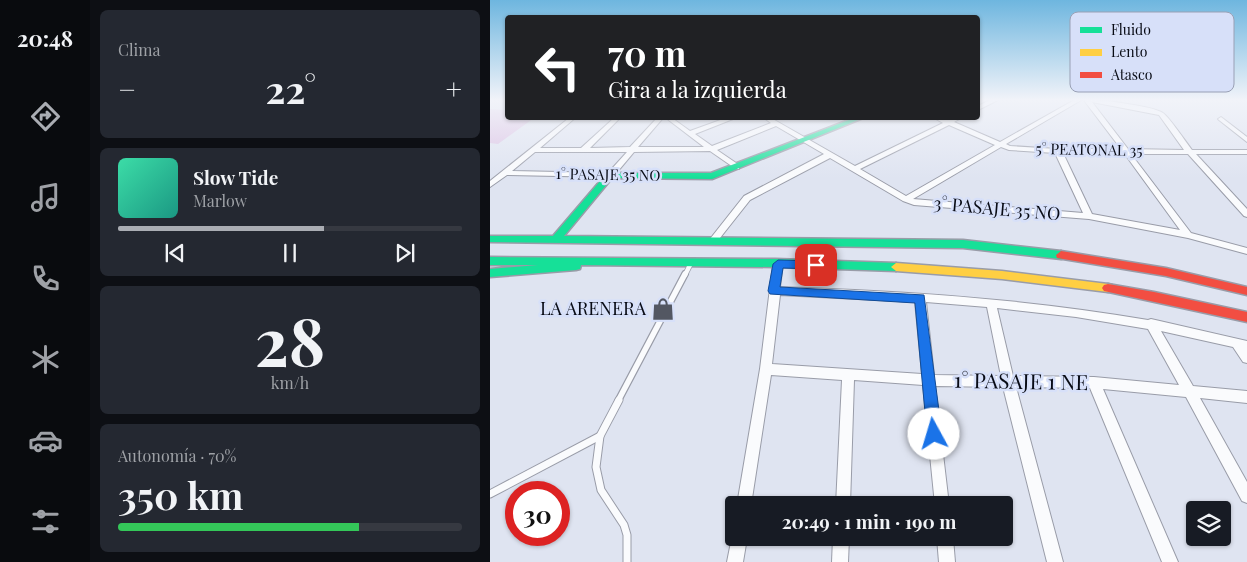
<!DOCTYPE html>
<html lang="es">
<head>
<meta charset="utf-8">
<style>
	:root { --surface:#171b24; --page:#242831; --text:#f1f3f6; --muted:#9ea1a6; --line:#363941; --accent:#aaadb3 }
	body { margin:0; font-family:"Playfair Display",serif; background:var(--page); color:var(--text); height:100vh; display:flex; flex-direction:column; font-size:19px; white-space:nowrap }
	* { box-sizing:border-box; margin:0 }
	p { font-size:16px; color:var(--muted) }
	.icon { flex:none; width:28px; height:28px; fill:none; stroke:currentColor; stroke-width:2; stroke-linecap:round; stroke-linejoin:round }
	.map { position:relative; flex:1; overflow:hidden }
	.drawer { display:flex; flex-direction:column; gap:10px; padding:10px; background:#0d0f14; width:400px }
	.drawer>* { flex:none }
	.guide { position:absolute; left:15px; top:15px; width:475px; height:105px; border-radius:5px; box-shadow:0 1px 4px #0004; background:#202124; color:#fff; overflow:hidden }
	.buttons { position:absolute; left:696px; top:501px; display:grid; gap:10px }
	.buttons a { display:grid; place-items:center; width:45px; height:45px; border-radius:5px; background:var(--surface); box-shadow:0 1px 4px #0004; font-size:25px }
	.speed { position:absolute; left:15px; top:481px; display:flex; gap:10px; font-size:25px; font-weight:700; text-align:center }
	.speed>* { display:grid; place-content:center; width:65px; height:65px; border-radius:50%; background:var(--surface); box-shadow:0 1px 4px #0004; line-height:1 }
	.speed .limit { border:8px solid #d22; background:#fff; color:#111 }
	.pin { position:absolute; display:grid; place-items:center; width:42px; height:42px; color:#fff; margin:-21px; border-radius:10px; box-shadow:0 2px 8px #0006 }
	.me { position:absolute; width:55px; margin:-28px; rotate:354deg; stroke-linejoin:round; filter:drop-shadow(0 0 4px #0008) }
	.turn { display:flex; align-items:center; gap:18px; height:105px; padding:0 20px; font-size:22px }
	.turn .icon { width:65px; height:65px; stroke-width:2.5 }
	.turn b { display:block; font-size:35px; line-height:42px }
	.big { font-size:38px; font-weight:700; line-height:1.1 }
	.drawer .widget { flex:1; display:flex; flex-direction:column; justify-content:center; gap:8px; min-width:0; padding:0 18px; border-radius:8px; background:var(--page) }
	.drawer .dial { align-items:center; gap:0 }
	.dial b { font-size:65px; line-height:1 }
	.song { display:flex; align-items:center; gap:15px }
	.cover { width:60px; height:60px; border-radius:8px; background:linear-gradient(135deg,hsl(160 70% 55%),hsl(170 70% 35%)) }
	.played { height:5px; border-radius:2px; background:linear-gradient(90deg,var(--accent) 60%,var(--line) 60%) }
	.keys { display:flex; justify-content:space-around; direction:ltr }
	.heat { display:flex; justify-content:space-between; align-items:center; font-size:28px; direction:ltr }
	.charge { height:8px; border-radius:4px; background:linear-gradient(90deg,#34c759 70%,var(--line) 0) }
	.trip { position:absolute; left:235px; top:496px; width:288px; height:50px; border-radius:5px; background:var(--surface); box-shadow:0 1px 4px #0004; font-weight:700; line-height:50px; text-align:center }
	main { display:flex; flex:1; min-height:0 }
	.tab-bar { display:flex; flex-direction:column; width:90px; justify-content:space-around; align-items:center; background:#090b0e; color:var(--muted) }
	.tab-bar .icon { width:35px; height:35px }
	.tab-bar .active { color:var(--accent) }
	.tab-bar b { font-size:22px; color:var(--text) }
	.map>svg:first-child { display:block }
</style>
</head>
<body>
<main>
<nav class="tab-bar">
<b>20:48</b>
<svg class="icon active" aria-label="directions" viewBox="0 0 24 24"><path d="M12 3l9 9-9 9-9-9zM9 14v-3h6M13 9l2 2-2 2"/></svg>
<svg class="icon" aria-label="music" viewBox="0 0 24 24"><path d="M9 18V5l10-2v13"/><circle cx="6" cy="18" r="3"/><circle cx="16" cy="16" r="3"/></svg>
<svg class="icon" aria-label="phone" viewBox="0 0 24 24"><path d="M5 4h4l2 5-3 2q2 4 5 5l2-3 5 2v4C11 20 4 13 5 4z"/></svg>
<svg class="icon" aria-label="climate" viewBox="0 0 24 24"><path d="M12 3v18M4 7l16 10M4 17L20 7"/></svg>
<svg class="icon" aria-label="car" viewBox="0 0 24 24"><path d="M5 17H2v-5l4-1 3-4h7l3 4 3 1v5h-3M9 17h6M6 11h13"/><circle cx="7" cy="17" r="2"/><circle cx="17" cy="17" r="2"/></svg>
<svg class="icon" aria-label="filters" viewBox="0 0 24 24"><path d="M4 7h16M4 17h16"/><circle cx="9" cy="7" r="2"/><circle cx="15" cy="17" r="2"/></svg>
</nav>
<section class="drawer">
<div class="widget"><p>Clima</p>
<div class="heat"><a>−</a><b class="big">22°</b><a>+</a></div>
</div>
<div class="widget">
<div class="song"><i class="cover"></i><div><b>Slow Tide</b><p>Marlow</p></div></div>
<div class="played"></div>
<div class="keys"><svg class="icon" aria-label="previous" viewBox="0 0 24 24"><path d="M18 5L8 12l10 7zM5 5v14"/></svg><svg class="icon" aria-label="pause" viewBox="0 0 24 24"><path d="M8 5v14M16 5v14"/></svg><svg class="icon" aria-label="next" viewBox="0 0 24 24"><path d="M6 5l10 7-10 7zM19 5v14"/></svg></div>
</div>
<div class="widget dial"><b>28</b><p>km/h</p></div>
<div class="widget"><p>Autonomía · 70%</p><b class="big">350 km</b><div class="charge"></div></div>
</section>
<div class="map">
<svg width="757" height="562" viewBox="0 0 757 562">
	<rect width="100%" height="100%" fill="#dfe4f1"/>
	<path fill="#dcc2e4" d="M0,109L17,110L18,118H44L8,144L0,143Z"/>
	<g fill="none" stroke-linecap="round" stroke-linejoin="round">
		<defs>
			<path id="lane-far2" d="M195,275L201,263"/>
			<path id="lane-far1" d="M128,401L195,274"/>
			<g id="lane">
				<path d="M129,400L110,436L106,467L111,490L134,525L137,535V562"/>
				<path d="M0,494L110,436"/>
			</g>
			<g id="street">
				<path d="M502,99H510L488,110V106Z"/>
				<path d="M586,99H593L516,144L520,146L568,149H631L593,99C606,99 664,106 673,113C679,117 696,142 702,150H757V154H706L757,209V217L754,216L698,154H641L701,233L757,248V254L698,238L599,219L424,205L413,201L340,158L260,200L226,243H220L218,241L220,239L254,196L334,154L286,126L227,150L249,165V169H246L220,151L144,152L123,177H120L17,175L0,187V181L79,118H85L50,148H91L124,118H130L100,148L140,147L167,118H173L148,147H214L176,118H182L200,131L236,118H244L243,119L205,134L222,146L281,123L274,118H281L365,166L453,123L446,119L445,118H452L459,120L464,118H471L464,122L510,142ZM602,102L669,115L694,150L638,149ZM459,125L505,145L416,196L370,169ZM511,147L519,150L565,153L593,213L423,199ZM45,152H137L118,173L22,171ZM573,153H634L690,230L602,214Z"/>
				<path d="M731,117L757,137V142L729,120L728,119Z"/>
				<path d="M288,261L293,264L290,287C414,291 537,299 658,320L661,319L757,341V363L753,362L743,347L671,331L703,386L757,391V403L710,398L757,482V503L752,501L696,397L613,389L688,562H672L600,388L526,387L573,562H557L513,387L445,386L459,505H445L433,385L364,380L360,505H346L352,380L281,375L261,505H247L270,369L283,264ZM290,295L425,302L432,374L282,364ZM436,302L497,307L511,376L444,375ZM507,308L586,317L658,329L689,385L604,377L523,376Z"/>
				<path d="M243,532L244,538H257L253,562H237Z"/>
				<path d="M343,538H359L358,562H342Z"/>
				<path d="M447,538H463L465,562H449Z"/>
			</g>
			<g id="fast">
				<path d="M364,118H373L222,179L122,178L74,236L473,240L571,251L576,255L575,258L571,259L473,248L0,242V236H63L117,173H221Z"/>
				<path d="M0,257L285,259L406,263L411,267L406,271L285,267L91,265L90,269L86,270L0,277V269L48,265H0Z"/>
			</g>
			<path id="slow" d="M406,263L512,271L618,284L622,285L624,288L622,291L618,292L512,279L406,271L401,267Z"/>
			<g id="jam">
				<path d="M571,251L676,268L757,287V295L676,276L567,258L566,255Z"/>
				<path d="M618,284L664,292L757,312V322L614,291L612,288L614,285Z"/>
			</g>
		</defs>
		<use href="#lane-far2" stroke="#999ca8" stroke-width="6"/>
		<use href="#lane-far1" stroke="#999ca8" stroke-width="8"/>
		<use href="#lane" stroke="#999ca8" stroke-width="9"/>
		<use href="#street" stroke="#999ca8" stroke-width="2"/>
		<use href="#fast" stroke="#999ca8" stroke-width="3"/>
		<use href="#slow" stroke="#999ca8" stroke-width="3"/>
		<use href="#jam" stroke="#999ca8" stroke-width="3"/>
		<use href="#lane-far2" stroke="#fafbfd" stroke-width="4.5"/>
		<use href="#lane-far1" stroke="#fafbfd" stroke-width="5.5"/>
		<use href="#lane" stroke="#fafbfd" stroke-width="7"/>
		<use href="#street" fill="#fafbfd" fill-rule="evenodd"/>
		<use href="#fast" fill="#16e098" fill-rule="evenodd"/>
		<use href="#slow" fill="#ffcf43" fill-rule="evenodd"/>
		<use href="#jam" fill="#f24e42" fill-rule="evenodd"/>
	</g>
	<linearGradient id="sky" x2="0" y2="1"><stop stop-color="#6eb6df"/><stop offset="0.56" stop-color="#f1f3f9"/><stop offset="1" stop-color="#f1f3f9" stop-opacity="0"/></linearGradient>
	<rect width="757" height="178" fill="url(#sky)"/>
	<path fill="#1a73e8" stroke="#114b97" d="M288,260L326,261L331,265L326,269L293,268L290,287L434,295L452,434L450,439L444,441L439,439L437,434L425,303L280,294L278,291L283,264Z"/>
	<defs>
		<symbol id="shop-bare" viewBox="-9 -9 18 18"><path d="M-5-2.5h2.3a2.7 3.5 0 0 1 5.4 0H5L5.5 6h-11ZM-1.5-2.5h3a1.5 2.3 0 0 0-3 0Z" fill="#535762" stroke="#d7e0f9" stroke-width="2.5" paint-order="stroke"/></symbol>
	</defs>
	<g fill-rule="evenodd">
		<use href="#shop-bare" x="157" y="293" width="32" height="32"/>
	</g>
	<g text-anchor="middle" stroke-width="5" stroke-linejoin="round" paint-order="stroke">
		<g font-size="15" fill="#080b15" stroke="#d7e0f9">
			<text transform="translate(599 150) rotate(1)" y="5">5° PEATONAL 35</text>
			<text transform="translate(118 175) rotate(1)" y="5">1° PASAJE 35 NO</text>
		</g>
		<g font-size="18" fill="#080b15" stroke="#d7e0f9">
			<text transform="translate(507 209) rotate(5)" y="6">3° PASAJE 35 NO</text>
		</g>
		<g font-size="18" fill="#080b15" stroke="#d7e0f9" text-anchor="end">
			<text x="156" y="315">LA ARENERA</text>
		</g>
		<g font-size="21" fill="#080b15" stroke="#d7e0f9">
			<text transform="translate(531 382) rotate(1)" y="7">1° PASAJE 1 NE</text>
		</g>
	</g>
	<rect x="580" y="12" width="164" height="80" rx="8" fill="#d7e0f9" stroke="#99a0b5" stroke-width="1"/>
	<rect x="590" y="27" width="22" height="6" fill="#16e098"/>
	<rect x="590" y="49" width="22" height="7" fill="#ffcf43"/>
	<rect x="590" y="72" width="22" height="6" fill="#f24e42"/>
	<g font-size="14" fill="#080b15">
		<text x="621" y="35">Fluido</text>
		<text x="621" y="57">Lento</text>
		<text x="621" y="80">Atasco</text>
	</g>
</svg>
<div class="buttons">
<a><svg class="icon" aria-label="layers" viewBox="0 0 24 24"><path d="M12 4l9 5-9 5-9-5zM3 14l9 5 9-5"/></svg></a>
</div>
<div class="speed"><div class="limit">30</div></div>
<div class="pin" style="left:326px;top:265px;background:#d93025"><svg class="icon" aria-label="arrive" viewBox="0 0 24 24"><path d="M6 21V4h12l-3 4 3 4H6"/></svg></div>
<svg class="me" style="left:444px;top:434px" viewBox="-20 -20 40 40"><circle r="19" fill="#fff"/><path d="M0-13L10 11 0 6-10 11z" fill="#1a73e8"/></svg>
<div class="trip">20:49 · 1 min · 190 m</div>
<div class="guide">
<div class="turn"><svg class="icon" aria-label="left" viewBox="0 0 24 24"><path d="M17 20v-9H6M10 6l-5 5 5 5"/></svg><div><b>70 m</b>Gira a la izquierda</div></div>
</div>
</div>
</main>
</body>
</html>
